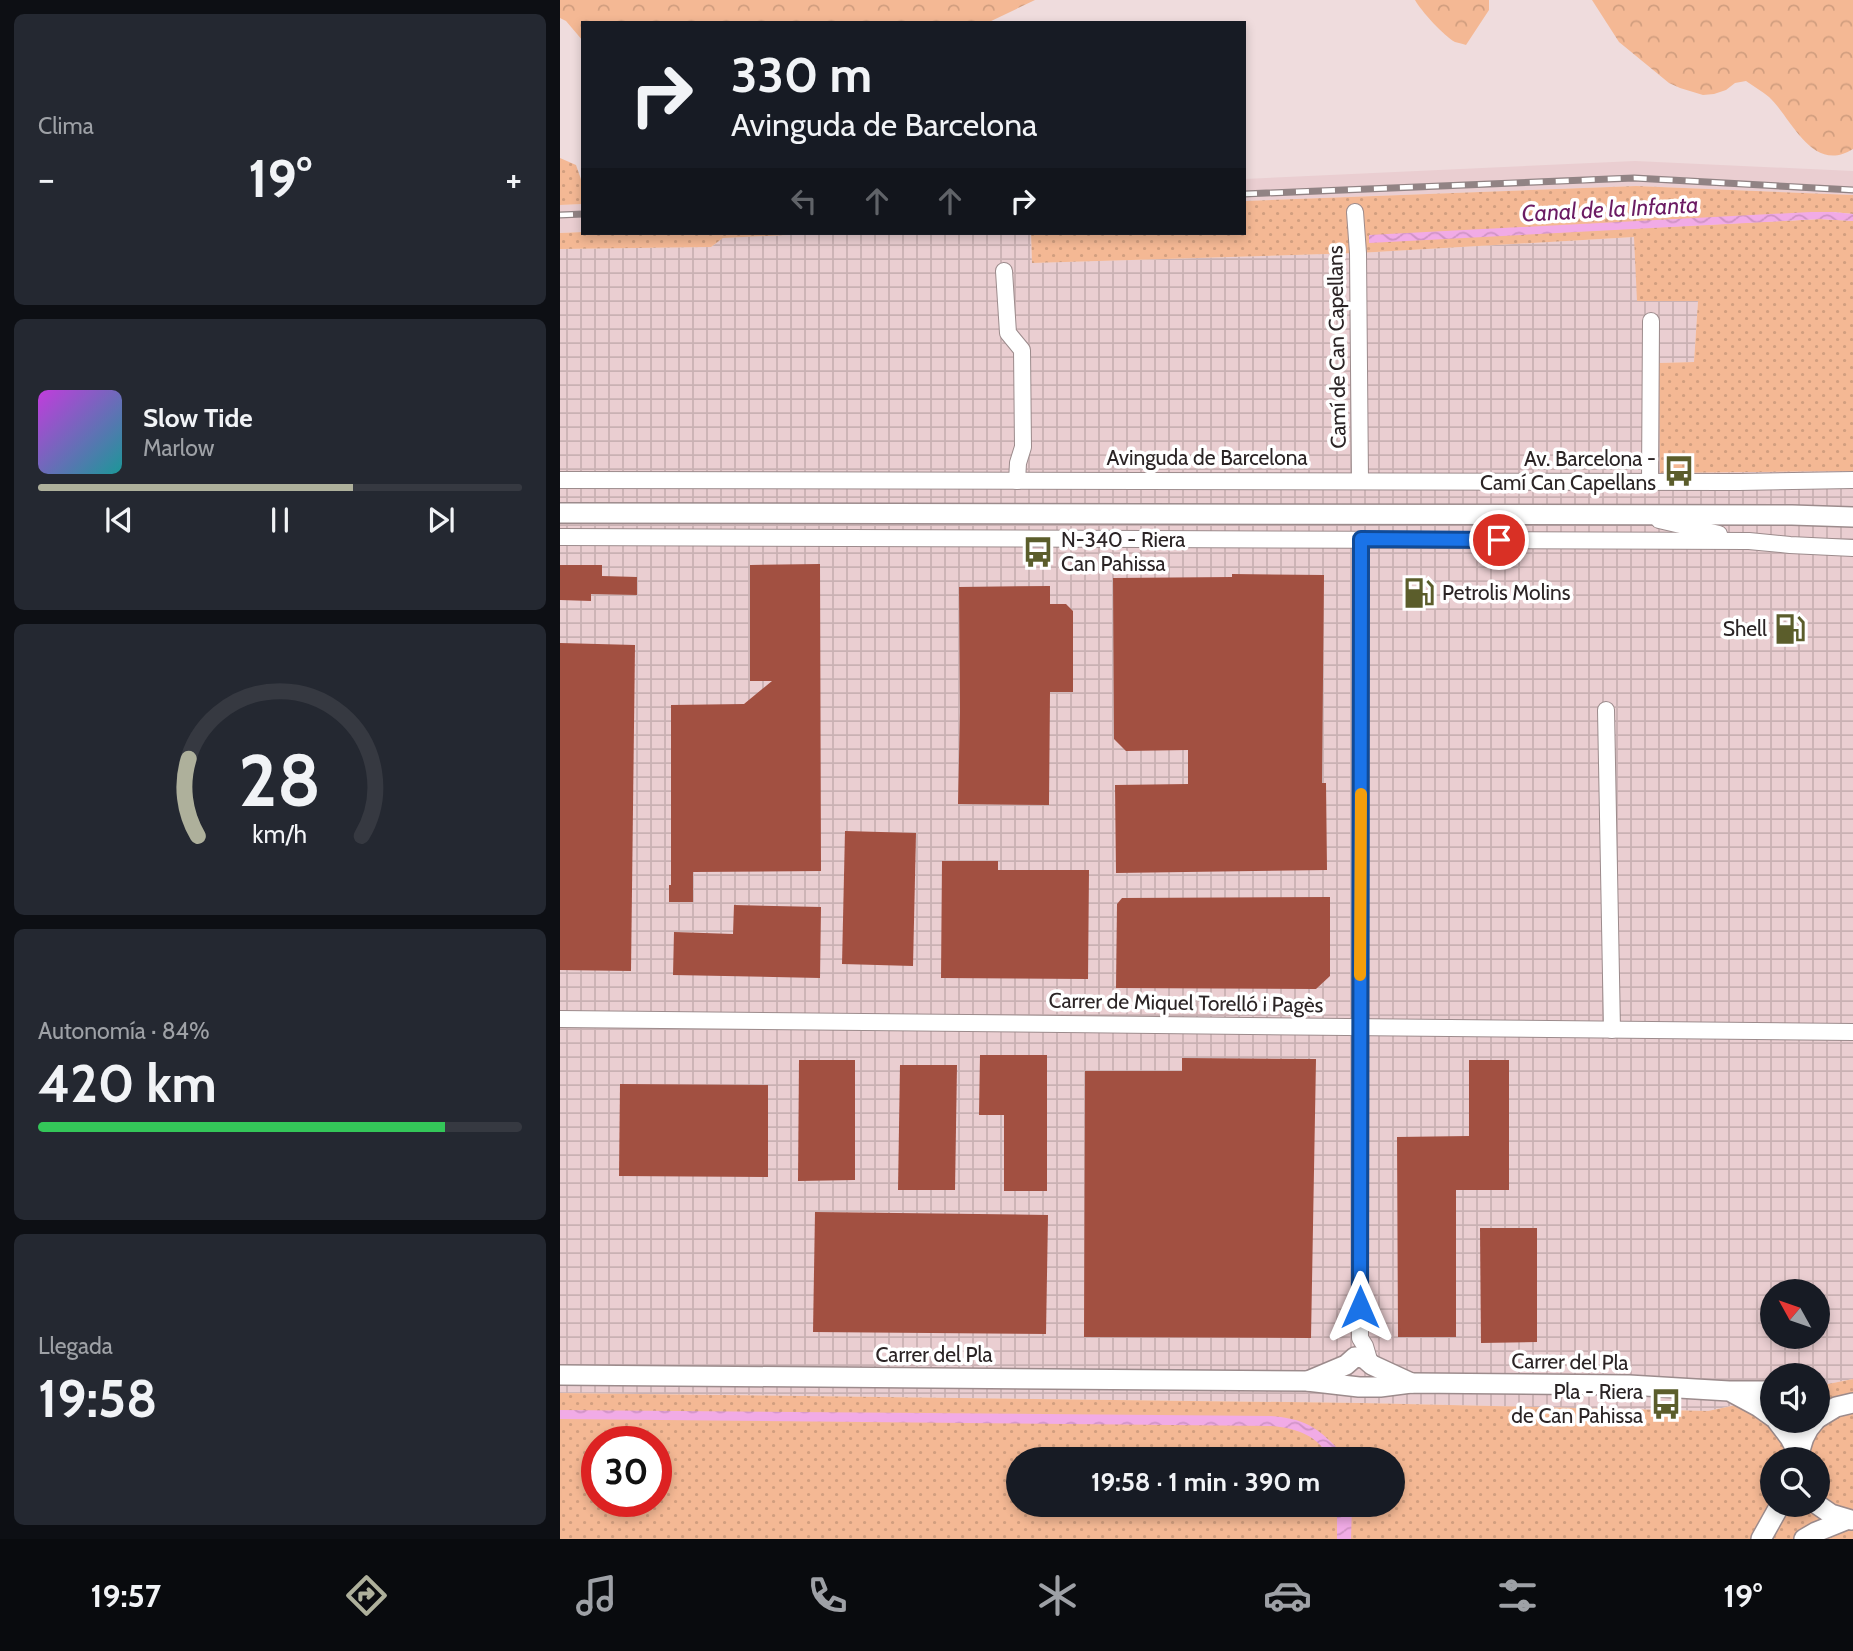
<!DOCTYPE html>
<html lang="es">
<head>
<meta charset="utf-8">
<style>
	:root { --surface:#171b24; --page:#242831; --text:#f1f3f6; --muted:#9ea1a6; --line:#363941; --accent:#aeb09b }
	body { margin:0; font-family:Cabin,sans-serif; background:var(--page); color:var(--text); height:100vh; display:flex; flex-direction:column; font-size:26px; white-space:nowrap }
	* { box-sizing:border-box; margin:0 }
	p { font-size:23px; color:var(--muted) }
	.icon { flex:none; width:38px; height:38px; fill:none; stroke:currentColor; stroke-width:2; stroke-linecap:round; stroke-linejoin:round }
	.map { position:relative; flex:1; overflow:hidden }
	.drawer { display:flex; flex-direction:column; gap:14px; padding:14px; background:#0d0f14; width:560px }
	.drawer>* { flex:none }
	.guide { position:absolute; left:21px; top:21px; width:665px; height:214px; border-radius:0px; box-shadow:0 4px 10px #0003; background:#171b24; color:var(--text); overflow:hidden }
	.needle { width:46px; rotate:310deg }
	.tools { position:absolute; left:1200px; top:1279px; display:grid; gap:14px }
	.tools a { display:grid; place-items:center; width:70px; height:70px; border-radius:50%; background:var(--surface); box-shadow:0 4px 10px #0003; font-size:35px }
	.speed { position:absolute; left:21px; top:1426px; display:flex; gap:14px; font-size:35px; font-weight:700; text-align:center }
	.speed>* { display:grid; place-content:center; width:91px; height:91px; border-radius:50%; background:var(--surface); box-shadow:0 4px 10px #0003; line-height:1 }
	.speed .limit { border:10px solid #d22; background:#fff; color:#111 }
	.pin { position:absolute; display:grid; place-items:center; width:60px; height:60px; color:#fff; margin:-30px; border:4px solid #fff; border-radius:50%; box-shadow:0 2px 7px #0007 }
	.me { position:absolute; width:77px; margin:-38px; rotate:0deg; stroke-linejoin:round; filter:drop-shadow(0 0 5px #0008) }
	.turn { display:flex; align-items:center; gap:24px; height:147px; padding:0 35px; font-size:32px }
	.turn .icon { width:91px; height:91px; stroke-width:2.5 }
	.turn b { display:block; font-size:49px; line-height:60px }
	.lanes { display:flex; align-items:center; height:66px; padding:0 35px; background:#0003; justify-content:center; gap:35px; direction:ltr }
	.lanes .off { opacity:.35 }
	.big { font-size:52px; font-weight:700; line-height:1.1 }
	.drawer .widget { flex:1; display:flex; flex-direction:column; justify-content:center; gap:10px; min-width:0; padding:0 24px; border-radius:10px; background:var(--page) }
	.drawer .dial { align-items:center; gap:0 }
	.dial svg { height:182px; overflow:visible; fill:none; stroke:var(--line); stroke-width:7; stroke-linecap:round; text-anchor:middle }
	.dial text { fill:var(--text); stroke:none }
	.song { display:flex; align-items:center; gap:21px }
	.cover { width:84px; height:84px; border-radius:10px; background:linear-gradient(135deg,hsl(290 70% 55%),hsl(180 70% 35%)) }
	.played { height:7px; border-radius:4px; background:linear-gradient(90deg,var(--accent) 65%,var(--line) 65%) }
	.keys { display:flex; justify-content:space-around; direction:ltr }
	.heat { display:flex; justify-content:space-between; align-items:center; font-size:38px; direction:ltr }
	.charge { height:10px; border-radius:5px; background:linear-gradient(90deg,#34c759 84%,var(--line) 0) }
	.trip { position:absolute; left:446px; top:1447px; width:399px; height:70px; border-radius:35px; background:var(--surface); box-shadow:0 4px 10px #0003; font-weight:700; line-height:70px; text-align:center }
	.tabs { display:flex; height:112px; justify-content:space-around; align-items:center; background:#090b0e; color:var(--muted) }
	.tabs .icon { width:49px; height:49px }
	.tabs .selected { color:var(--accent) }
	.tabs b { font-size:32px; color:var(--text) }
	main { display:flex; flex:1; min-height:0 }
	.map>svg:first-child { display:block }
</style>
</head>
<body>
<main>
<section class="drawer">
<div class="widget"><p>Clima</p>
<div class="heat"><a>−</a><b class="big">19°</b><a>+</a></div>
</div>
<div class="widget">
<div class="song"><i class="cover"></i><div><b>Slow Tide</b><p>Marlow</p></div></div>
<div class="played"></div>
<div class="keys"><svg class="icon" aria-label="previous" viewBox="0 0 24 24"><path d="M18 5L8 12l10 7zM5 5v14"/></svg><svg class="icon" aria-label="pause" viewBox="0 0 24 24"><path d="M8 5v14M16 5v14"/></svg><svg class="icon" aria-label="next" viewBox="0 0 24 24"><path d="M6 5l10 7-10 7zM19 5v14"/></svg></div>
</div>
<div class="widget dial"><svg viewBox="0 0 100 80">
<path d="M14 69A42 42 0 1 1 86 69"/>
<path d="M14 69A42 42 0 0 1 10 35" stroke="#aeb09b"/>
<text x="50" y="56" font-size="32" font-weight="700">28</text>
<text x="50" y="72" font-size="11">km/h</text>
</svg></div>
<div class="widget"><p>Autonomía · 84%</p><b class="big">420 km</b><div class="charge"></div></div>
<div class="widget"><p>Llegada</p><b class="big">19:58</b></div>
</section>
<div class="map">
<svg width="1293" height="1539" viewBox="0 0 1293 1539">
	<defs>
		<pattern id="industrial-grid" width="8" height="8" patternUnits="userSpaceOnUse" patternTransform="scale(1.75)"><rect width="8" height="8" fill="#eaced1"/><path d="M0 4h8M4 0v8" fill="none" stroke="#c9b1b3"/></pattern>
		<pattern id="grass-dots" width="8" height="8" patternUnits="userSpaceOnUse" patternTransform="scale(1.75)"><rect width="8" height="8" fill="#f4b894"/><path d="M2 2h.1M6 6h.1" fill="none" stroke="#d19e7f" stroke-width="1.8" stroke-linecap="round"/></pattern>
		<pattern id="forest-crowns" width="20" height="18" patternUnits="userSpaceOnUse" patternTransform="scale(1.75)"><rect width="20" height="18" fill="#f4b894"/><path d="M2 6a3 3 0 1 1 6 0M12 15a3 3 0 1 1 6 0" fill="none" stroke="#d19e7f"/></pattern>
		<pattern id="water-waves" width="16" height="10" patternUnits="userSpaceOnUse" patternTransform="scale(1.75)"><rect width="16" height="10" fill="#f1abe6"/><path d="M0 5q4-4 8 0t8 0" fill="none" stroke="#cf93c5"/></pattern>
	</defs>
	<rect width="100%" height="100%" fill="#efdcdd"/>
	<g fill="#eaced1">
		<path d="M1075,161L1293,171V195L1076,186L684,201V179Z"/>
		<path d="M23,204V232L0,233V205Z"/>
	</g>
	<path fill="url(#industrial-grid)" fill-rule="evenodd" d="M270,233H471L472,263L798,253L1074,237L1138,300L1134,362L1100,363L1101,473L1293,471V1379L1258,1386V1376H1213V1397L1148,1411L801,1403L0,1393V249L151,247L163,238ZM1213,1292H1258V1337H1213Z"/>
	<g fill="url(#grass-dots)" fill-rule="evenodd">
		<path d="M0,158L16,165L23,185V204L0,205Z"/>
		<path d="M1076,186L1293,195V214L1273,212L809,236V242L1260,219L1293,221V471L1100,473L1099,363L1134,362L1138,301H1077L1074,237L798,253L472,263L471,233H684V201Z"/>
		<path d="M23,232V233H270L163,238L151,247L0,249V233Z"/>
		<path d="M1293,1379V1539H0V1393L801,1403L1148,1411L1213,1397V1421H1258V1386ZM37,1442H96V1502H37ZM458,1460H833V1505H458ZM1213,1460H1258V1505H1213Z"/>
	</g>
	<g fill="url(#forest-crowns)">
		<path d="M0,0H475L427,23H23V41L6,21L0,18Z"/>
		<path d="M855,0H929V10L906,45C903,44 899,43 895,42C884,36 861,11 855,0Z"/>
		<path d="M1032,0H1293V149C1252,175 1231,117 1209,97C1202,91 1193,86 1186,81L1175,83L1166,90L1154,94L1143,95L1120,88L1109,83L1059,42Z"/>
	</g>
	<g fill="url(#water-waves)">
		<path d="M1251,212H1273L1293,214V221L1260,219L809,243V235Z"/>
		<path d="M0,1410L711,1416C744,1419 756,1426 778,1449L791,1450V1459H772C755,1435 740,1429 712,1426L0,1419Z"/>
		<path d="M777,1505H792L791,1539H777Z"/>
	</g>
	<g fill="#a25041">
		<path d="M260,564L261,871L133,872V902H109V885H111V705L184,704L212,681H190V565Z"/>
		<path d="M0,565H42V576L77,577V595L31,594V601L0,600Z"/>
		<path d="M672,574L764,575L762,783H766L767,870L556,873L555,785L628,784V750L566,751L554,739L553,578L672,577Z"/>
		<path d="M490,586V604H506L513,611V692H490L489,805L398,804L400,712L399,587Z"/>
		<path d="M0,643L75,645L71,971L0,970Z"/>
		<path d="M285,831L356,833L353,966L282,964Z"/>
		<path d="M382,861H438V870H529L528,979L381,978Z"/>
		<path d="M770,897V976L756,989L556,988L557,904L562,898Z"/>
		<path d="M174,905L261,907L260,978L113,975L114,932L173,934Z"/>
		<path d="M420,1055H487V1191H444V1115H419Z"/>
		<path d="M622,1058L756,1059L751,1338L524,1337L525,1071H622Z"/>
		<path d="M239,1060H295V1180L238,1181Z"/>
		<path d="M909,1060H949V1190H896V1337H838L837,1137L909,1136Z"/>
		<path d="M340,1065H397L395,1190H338Z"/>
		<path d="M60,1084L208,1085V1177L59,1176Z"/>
		<path d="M255,1212L488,1215L486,1334L253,1332Z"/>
		<path d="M920,1228H977V1342L921,1343Z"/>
	</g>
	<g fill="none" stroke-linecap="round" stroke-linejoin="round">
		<defs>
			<g id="minor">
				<path d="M795,212L798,253L800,481"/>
				<path d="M444,271L448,333L462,350L463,447L458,463L457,481"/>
				<path d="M0,480L1179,482L1293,480"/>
				<path d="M1090,482L1091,321"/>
				<path d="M1099,520L1159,534"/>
				<path d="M0,537L1189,541L1230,545L1293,548"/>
				<path d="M801,539L800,1338L805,1346L810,1363"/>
				<path d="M1046,710L1052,1030"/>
				<path d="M0,1019L1293,1032"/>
			</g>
			<g id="major">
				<path d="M0,513L1232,515L1293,517"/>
				<path d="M0,1375L747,1381L799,1387H820L851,1383L1069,1385L1169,1391H1213"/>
				<path d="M748,1381L786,1365L795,1357L804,1358L812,1365L851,1383"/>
				<path d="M1173,1393L1199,1407L1213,1417"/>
				<path d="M1258,1418L1276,1407L1293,1403"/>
				<path d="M1217,1421L1230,1438L1239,1455"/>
				<path d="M1239,1460C1240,1445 1245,1431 1255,1421"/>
				<path d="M1258,1505L1271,1514L1291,1520"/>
				<path d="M1201,1539L1220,1505"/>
				<path d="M1244,1539L1256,1532L1286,1520"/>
			</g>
		</defs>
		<use href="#minor" stroke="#9c8b8c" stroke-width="18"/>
		<use href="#major" stroke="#9c8b8c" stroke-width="22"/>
		<use href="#minor" stroke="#fff" stroke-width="16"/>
		<use href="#major" stroke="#fff" stroke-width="19"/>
		<defs>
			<g id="rail">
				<path d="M684,194L1074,178L1293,190"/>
				<path d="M0,215L23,214"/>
			</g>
		</defs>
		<use href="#rail" stroke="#918384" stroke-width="7"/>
		<use href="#rail" stroke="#fff" stroke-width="4.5" stroke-dasharray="13" stroke-linecap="butt"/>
	</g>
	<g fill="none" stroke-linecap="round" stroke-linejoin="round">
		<defs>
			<path id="route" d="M800,1307L801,539L939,540"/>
		</defs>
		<use href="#route" stroke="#114b97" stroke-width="18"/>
		<use href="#route" stroke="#1a73e8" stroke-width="12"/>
		<path stroke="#f59e0b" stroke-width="12" d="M800,975L801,794"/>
	</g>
	<defs>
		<symbol id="bus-bare" viewBox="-9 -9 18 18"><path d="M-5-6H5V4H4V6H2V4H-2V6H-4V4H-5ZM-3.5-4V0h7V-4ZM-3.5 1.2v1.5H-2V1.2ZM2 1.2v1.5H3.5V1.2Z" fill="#5b5d2b" stroke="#fff" stroke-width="2.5" paint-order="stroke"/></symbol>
		<symbol id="fuel-bare" viewBox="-9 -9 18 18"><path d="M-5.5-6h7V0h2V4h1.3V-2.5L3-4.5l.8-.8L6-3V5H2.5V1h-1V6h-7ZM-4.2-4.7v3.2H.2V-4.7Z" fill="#5b5d2b" stroke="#fff" stroke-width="2.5" paint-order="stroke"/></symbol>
	</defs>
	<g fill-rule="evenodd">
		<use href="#bus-bare" x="1097" y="449" width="44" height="44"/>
		<use href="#bus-bare" x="456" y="530" width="44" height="44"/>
		<use href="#fuel-bare" x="837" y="571" width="44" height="44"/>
		<use href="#fuel-bare" x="1208" y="607" width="44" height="44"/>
		<use href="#bus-bare" x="1084" y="1382" width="44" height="44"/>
	</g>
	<g text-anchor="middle" stroke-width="7" stroke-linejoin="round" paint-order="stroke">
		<g font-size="21" fill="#2b2425" stroke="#fff">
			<text transform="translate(777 347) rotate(-91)" y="7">Camí de Can Capellans</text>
			<text x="647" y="465">Avinguda de Barcelona</text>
			<text transform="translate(626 1003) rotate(1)" y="7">Carrer de Miquel Torelló i Pagès</text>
			<text x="374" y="1362">Carrer del Pla</text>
			<text transform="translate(1010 1362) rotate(1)" y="7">Carrer del Pla</text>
		</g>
		<g font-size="21" fill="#2b2425" stroke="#fff" text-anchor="end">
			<text x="1096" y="466">Av. Barcelona -<tspan x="1096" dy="24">Camí Can Capellans</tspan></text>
			<text x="501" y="547" text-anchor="start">N-340 - Riera<tspan x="501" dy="24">Can Pahissa</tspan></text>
			<text x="882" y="600" text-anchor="start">Petrolis Molins</text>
			<text x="1207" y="636">Shell</text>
			<text x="1083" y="1399">Pla - Riera<tspan x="1083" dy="24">de Can Pahissa</tspan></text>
		</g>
		<g font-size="23" font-style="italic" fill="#6b1b63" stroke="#fff">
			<text transform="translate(1050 209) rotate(-3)" y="8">Canal de la Infanta</text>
		</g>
	</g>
</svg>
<div class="tools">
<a><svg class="needle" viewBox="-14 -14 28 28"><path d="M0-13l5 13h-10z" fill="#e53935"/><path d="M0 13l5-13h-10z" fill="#9ea1a6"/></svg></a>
<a><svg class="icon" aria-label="sound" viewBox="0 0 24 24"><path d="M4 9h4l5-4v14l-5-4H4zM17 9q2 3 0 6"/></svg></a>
<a><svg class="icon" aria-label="search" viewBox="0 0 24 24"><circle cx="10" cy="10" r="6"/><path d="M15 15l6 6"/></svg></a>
</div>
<div class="speed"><div class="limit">30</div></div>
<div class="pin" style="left:939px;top:540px;background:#d93025"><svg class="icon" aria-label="arrive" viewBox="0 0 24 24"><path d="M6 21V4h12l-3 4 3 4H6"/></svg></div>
<svg class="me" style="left:800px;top:1307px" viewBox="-20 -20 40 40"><path d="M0-17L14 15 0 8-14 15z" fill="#1a73e8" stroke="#fff" stroke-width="4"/></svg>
<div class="trip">19:58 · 1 min · 390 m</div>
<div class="guide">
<div class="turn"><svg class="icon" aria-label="right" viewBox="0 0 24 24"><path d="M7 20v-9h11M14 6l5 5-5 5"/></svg><div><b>330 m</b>Avinguda de Barcelona</div></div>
<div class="lanes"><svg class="icon off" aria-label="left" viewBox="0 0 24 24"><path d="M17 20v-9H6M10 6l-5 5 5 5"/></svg><svg class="icon off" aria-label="ahead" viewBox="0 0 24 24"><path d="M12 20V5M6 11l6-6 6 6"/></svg><svg class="icon off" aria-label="ahead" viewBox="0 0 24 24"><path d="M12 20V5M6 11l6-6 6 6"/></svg><svg class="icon" aria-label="right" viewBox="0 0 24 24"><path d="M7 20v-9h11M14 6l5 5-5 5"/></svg></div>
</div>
</div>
</main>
<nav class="tabs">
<b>19:57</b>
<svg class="icon selected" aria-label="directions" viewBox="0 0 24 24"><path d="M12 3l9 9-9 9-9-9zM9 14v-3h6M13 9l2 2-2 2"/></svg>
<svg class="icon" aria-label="music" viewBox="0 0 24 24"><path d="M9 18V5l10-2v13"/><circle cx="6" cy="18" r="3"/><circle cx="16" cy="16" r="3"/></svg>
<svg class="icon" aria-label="phone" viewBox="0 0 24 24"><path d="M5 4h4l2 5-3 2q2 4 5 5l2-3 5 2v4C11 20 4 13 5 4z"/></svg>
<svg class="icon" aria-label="climate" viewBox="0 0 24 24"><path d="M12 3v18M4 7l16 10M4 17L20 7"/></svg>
<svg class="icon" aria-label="car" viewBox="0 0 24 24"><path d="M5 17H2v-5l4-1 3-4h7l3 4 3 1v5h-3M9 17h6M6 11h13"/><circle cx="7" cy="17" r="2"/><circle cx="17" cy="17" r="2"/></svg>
<svg class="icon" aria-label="filters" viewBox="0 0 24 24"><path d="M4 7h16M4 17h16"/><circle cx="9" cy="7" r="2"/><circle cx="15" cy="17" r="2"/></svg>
<b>19°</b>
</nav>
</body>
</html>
